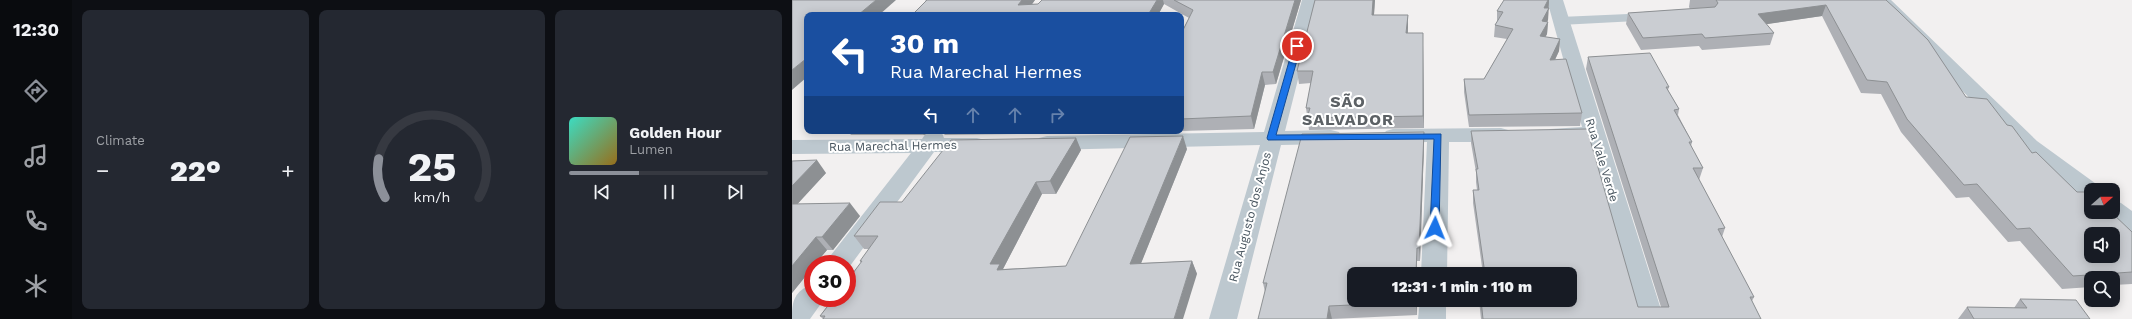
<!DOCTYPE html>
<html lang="en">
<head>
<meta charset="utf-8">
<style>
	:root { --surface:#171b24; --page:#242831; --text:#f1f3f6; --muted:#9ea1a6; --line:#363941; --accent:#8c9099 }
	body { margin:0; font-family:"Work Sans",sans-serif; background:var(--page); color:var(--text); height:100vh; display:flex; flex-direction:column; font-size:15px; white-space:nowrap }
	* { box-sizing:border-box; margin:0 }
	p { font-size:13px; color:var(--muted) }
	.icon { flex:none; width:22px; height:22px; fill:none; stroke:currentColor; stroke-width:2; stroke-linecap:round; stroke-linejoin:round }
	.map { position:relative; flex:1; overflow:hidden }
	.drawer { display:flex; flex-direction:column; gap:10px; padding:10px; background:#0d0f14; width:720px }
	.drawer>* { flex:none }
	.hud { position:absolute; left:12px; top:12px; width:380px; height:122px; border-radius:8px; box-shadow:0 2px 10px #0003; background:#1a4fa0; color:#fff; overflow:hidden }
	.needle { width:26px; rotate:69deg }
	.controls { position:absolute; left:1292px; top:183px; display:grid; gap:8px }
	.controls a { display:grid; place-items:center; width:36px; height:36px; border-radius:8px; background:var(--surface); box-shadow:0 2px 10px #0003; font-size:20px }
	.speed { position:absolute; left:12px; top:255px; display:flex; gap:8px; font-size:20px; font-weight:700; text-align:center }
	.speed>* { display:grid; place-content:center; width:52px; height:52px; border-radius:50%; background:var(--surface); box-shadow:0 2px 10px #0003; line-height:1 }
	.speed .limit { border:6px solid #d22; background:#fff; color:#111 }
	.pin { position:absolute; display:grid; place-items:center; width:34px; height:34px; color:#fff; margin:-17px; border:2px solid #fff; border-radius:50%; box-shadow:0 1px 4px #0007 }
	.me { position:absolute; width:44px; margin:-22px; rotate:2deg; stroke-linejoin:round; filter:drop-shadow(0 0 3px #0008) }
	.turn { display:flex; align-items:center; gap:14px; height:84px; padding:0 20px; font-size:18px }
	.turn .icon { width:52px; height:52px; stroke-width:2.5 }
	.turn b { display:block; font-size:28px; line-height:34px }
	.lanes { display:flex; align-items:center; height:38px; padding:0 20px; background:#0003; justify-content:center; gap:20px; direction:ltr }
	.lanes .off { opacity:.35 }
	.big { font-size:30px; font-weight:800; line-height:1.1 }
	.drawer .card { flex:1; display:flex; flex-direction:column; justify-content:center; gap:6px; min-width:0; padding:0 14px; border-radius:8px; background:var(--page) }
	.drawer .dial { align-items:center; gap:0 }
	.dial svg { height:104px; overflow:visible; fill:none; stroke:var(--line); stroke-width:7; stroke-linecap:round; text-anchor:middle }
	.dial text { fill:var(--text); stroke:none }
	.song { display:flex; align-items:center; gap:12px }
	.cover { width:48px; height:48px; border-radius:6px; background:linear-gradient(135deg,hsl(170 70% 55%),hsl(40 70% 35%)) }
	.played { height:4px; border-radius:2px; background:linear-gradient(90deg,var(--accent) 35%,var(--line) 35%) }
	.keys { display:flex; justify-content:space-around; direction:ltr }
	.heat { display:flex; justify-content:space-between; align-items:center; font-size:22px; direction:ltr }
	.drawer .tiles { flex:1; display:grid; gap:10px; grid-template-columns:repeat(3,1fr) }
	.trip { position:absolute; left:555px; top:267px; width:230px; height:40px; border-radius:8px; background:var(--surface); box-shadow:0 2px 10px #0003; font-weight:800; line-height:40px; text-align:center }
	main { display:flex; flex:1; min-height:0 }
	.menu { display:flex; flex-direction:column; width:72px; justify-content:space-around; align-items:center; background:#090b0e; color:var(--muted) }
	.menu .icon { width:28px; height:28px }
	.menu .current { color:var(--accent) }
	.menu b { font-size:18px; color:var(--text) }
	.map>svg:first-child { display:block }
</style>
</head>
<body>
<main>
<nav class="menu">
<b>12:30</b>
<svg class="icon current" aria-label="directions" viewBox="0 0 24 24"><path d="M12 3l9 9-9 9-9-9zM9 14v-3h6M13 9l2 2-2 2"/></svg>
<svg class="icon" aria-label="music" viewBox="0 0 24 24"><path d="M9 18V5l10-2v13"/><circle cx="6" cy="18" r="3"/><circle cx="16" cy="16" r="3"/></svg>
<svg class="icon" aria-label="phone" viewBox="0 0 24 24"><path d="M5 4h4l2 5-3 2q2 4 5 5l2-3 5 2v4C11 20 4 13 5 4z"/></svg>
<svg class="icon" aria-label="climate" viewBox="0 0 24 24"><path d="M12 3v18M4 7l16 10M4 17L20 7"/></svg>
</nav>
<section class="drawer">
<div class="tiles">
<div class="card"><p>Climate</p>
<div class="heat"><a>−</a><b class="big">22°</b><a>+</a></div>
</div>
<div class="card dial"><svg viewBox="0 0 100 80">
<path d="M14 69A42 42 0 1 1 86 69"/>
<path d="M14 69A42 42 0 0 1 9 39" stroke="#8c9099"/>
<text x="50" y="56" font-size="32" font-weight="700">25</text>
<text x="50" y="72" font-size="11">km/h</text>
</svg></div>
<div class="card">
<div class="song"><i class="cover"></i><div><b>Golden Hour</b><p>Lumen</p></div></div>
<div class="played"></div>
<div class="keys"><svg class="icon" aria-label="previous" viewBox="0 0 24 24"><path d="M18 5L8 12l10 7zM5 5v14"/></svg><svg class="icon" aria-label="pause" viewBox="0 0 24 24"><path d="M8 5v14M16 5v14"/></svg><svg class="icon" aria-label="next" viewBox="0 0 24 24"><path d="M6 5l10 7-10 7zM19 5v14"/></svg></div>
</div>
</div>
</section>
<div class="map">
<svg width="1340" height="319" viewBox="0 0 1340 319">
	<rect width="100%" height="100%" fill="#f2f0f0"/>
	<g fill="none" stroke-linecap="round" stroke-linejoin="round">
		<path fill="#bdc8cf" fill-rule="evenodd" d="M859,13L864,14L866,17L864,20L768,25L763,24L761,21L763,18L768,17Z"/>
		<g fill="#bdc8cf" fill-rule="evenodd">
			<path d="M510,0H526L493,131L539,130L547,132L550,137L547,142L539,144L489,145L445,319H417L468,145L255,150L247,148L244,143L247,138L255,136L472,132Z"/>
			<path d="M755,0H771L872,319H844L794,140L765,141L758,139L754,134L758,129L790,127Z"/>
			<path d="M1082,0H1099L1245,141L1307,186L1309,190H1299V200L1291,198L1229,151Z"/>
			<path d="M709,128L716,130L720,135L716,140L709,142H657L655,274H629L635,142L601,143L594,141L590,136L594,131L601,129Z"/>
			<path d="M142,131L150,133L152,138H185L193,140L196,145L193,150L185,152H142L55,270V264H32L119,153L0,154V140L130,139L134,133Z"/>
			<path d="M1321,201L1329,203L1340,211V232L1331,229L1313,215L1311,212H1321Z"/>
			<path d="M21,284V298H33L18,319H0C0,301 2,291 21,284Z"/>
			<path d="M628,300H654V319H626Z"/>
		</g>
	</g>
	<g fill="#aeb0b5">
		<path d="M133,0H243L240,4H246L250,0H509L484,84L473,85L462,129L351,132V131H389V34L397,18L372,4L366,15H120L134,1Z"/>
		<path d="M523,0H583L582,15H616V33L631,45L632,128L517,130L514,108L519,83L507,84L505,71Z"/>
		<path d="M757,0L756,20L755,22H756L755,34L753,37L768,39L767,51L763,60L790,113L788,126L677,127L672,92V79H692L715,39L702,37L703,25L705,22V11Z"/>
		<path d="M898,0H1094L1174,97L1215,125L1240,153L1285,192L1340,232V284L1321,285V278H1299V287L1270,289L1228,241L1216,242L1177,197L1164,198L1109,132L1089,94L1069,93L1030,16L974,24L982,33L978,45L910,50L907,46L849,50L834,24L836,13L898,9L897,7Z"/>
		<path d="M796,57L877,87L876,90L887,109L886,115L900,142L899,146L911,168L907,180L933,228L930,237L962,297L960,301L969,319H689L687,300H778V274H691L681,203V190H685L684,182V172L679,143V131L846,307H869L794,69Z"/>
		<path d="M56,131H140L132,135H59Z"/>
		<path d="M146,131H300L299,133L153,135L150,132Z"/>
		<path d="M632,132V145L628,261H625L562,300H625V315L540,319L473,292L471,283Z"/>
		<path d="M284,138L289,150L264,194H250L211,269L274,266L395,149L349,263L400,261L405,274L31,319L28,316L69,263L68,261L77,249H72L62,236L110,202Z"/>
		<path d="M0,161L34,173L5,204L68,216L41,250H35L0,293Z"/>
		<path d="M1228,299L1298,319H1166L1175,307L1222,308Z"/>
	</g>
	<g fill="#8d9093">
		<path d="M84,0H104L87,15H66Z"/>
		<path d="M230,0H243L232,15L226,5Z"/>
		<path d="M365,0H371L372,4L366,15H356Z"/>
		<path d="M503,0H509L484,84L481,72Z"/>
		<path d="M581,0H583L581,27L580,15Z"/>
		<path d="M756,0H757L756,20L749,33L750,21L752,8Z"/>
		<path d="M1034,5L1030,16L962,26L966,14Z"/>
		<path d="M616,15V27L615,45L614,33Z"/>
		<path d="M756,22L755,34L748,48V36Z"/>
		<path d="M631,33V45L632,128L631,116Z"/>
		<path d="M768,39L767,51L757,72L758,60Z"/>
		<path d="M15,58V77L0,90V70Z"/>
		<path d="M470,72L473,85L462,129L459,116Z"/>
		<path d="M129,131H140L132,135Z"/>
		<path d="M632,132V145L628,261L627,248Z"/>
		<path d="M391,136L395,149L344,276L338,264Z"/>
		<path d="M284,138L289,150L264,194L258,181Z"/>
		<path d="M25,160L34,173L0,210V186Z"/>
		<path d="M244,182L250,194L211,269L216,277L198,264Z"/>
		<path d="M58,203L68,216L41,250L30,237Z"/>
		<path d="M24,237L35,250L23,264H21V267L0,293V266Z"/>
		<path d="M625,248V274H624Z"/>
		<path d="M400,261L405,274L391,319H382Z"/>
		<path d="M624,300H625V315L624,302Z"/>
		<path d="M537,306L540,319H535Z"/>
	</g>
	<g fill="#cacdd2" stroke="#8d9093" fill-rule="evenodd">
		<path d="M0,0H84L66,15H15V58L0,70Z"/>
		<path d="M135,0H230L226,5L246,4L250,0H365L356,15H120Z"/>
		<path d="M382,0H503L481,72H470L459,116L389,119V34L401,10Z"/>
		<path d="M523,0H581L580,15H616L614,33H631V116L515,118L518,108H514L521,71H505Z"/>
		<path d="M712,0H756L752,8H757L750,21L756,22L748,36L768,39L758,60L774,59L790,113L677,115L672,79H692L721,29L703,25L711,12L705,11Z"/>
		<path d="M924,0H1094L1106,11L1136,40L1174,97L1195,99L1215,125L1220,126L1240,153L1244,152L1285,192H1297L1299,193V212H1319L1340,232V272L1281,276L1238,228L1225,229L1185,184L1172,185L1115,119L1095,82L1075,80L1034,5L966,14L982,33L913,38L910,34L851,38L836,13L923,7L926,3ZM1299,234H1321V256H1299Z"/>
		<path d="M858,53L877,87H874L887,109L882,110L900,142H897L911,168H901L933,228L926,229L962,297H958L969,319H691L689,300H778V274H693L681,190H687L684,169H686L679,131L795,129L846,307H877L796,57Z"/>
		<path d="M632,132L627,248H625L624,274H562V300H624V302L537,306L535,319H466L475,283H471L510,134Z"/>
		<path d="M391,136L338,264L400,261L382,319H31L33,316H28L42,298H55V281L70,261H68L86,236H62L88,202H110L159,140L284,138L258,181L244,182L198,264H208L205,270L274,266L338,137Z"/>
		<path d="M25,160L0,186V161Z"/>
		<path d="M58,203L30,237H24L0,266V204Z"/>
		<path d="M1228,299L1284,300L1298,319H1182L1175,307L1235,308Z"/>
	</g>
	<path fill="#1a73e8" stroke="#114b97" d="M502,44L509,46L484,135L649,134L647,230H640L638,228L642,139L476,140L475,138Z"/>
	<g text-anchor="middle" stroke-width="4" stroke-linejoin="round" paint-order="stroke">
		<g font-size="12" fill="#47545e" stroke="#fff">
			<text transform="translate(101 146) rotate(-1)" y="4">Rua Marechal Hermes</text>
			<text transform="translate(810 160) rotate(73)" y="4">Rua Vale Verde</text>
			<text transform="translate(458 217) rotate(-75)" y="4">Rua Augusto dos Anjos</text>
		</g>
		<g font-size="16" font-weight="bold" letter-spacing="1" fill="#5c6165" stroke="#fff">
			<text x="556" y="107">SÃO<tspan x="556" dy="18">SALVADOR</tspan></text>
		</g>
	</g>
</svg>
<div class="controls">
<a><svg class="needle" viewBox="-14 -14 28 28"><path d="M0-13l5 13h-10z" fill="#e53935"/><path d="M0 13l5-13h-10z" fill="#9ea1a6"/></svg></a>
<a><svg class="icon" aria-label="sound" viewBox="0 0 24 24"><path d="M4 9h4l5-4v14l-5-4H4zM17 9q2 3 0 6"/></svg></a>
<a><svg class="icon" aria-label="search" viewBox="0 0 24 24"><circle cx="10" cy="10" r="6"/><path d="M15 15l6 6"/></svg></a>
</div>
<div class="speed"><div class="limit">30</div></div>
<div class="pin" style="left:505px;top:46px;background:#d93025"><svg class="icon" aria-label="arrive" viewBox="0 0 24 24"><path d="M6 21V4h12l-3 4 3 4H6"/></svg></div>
<svg class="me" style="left:643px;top:228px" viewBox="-20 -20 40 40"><path d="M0-17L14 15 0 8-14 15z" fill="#1a73e8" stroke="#fff" stroke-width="4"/></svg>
<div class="trip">12:31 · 1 min · 110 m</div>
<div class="hud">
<div class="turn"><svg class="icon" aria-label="left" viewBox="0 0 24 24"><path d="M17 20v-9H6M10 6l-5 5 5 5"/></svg><div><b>30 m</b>Rua Marechal Hermes</div></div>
<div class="lanes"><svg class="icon" aria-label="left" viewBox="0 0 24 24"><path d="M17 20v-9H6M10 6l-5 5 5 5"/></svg><svg class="icon off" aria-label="ahead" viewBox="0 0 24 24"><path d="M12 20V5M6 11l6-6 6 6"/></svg><svg class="icon off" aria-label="ahead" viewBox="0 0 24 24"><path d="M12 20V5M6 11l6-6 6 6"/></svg><svg class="icon off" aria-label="right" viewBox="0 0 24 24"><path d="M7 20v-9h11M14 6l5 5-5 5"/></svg></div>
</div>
</div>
</main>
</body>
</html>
